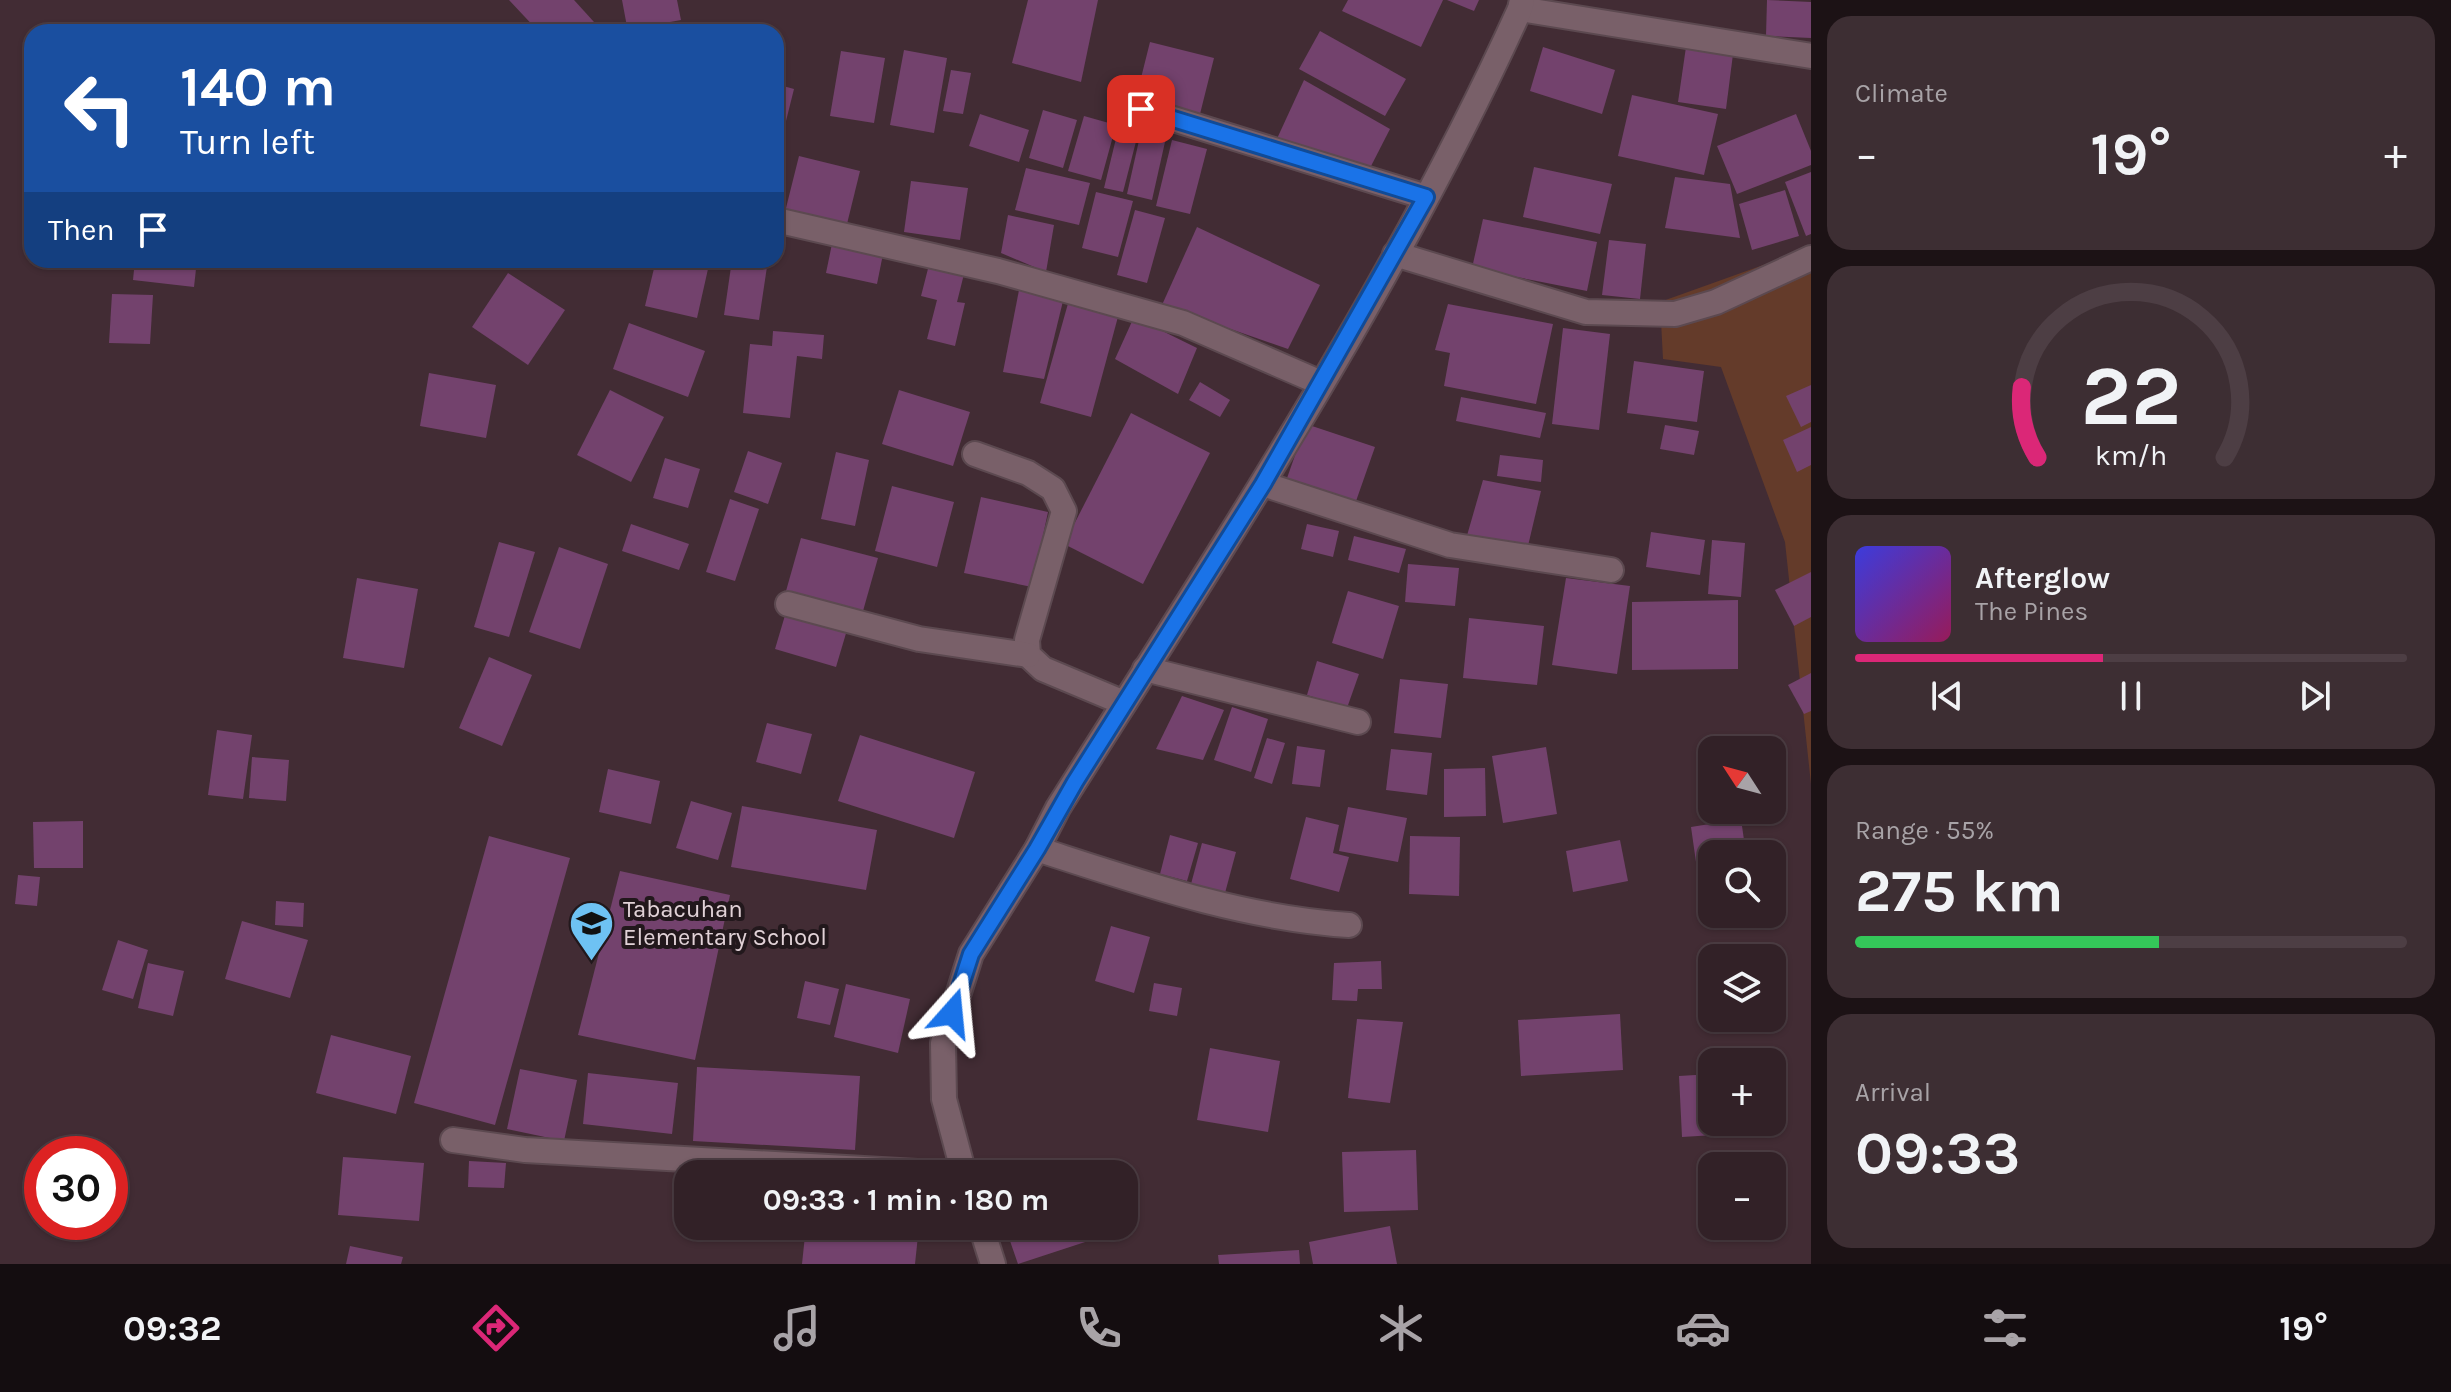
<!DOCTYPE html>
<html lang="en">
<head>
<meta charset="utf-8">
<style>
	:root { --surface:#322127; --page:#3d2e33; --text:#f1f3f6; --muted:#a8a3a7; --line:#4d3e44; --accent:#db2777 }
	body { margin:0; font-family:Karla,sans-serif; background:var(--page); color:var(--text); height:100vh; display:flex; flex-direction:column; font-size:30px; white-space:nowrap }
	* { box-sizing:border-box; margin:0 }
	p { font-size:26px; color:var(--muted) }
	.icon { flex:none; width:44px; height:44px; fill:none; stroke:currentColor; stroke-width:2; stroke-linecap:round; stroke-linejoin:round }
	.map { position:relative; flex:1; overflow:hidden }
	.details { display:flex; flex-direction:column; gap:16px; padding:16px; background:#1c1215; width:640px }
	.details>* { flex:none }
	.top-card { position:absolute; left:24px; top:24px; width:760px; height:244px; border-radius:24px; box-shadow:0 2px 6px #0004,0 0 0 2px var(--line); background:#1a4fa0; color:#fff; overflow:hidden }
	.needle { width:52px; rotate:306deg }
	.controls { position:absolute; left:1698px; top:736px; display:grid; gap:16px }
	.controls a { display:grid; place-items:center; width:88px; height:88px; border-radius:16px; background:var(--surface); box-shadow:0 2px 6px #0004,0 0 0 2px var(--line); font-size:40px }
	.speed { position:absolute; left:24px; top:1136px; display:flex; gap:16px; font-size:40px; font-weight:700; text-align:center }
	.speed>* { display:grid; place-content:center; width:104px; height:104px; border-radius:50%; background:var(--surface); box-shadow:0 2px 6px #0004,0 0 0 2px var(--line); line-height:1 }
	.speed .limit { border:12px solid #d22; background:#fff; color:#111 }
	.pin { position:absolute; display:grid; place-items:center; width:68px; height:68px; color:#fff; margin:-34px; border-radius:16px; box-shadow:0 4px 12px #0006 }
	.me { position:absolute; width:88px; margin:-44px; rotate:18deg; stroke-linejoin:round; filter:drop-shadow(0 0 6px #0008) }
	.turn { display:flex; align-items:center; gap:28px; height:168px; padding:0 24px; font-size:36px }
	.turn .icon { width:104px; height:104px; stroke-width:2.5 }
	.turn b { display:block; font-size:56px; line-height:68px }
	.then { display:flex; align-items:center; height:76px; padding:0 24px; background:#0003; gap:16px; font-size:30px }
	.big { font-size:60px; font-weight:700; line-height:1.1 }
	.details .tile { flex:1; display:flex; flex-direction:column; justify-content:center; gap:12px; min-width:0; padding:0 28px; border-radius:24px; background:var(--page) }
	.details .dial { align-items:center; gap:0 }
	.dial svg { height:208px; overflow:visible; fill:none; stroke:var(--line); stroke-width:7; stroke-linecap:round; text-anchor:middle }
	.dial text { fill:var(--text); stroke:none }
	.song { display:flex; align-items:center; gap:24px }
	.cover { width:96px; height:96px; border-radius:12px; background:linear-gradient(135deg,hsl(240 70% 55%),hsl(330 70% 35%)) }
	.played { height:8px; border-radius:4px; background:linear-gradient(90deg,var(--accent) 45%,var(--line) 45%) }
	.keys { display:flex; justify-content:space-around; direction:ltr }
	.heat { display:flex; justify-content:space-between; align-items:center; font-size:44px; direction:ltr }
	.charge { height:12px; border-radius:6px; background:linear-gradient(90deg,#34c759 55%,var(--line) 0) }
	.trip { position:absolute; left:674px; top:1160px; width:464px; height:80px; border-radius:24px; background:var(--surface); box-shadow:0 2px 6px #0004,0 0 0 2px var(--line); font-weight:700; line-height:80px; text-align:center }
	.menu { display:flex; height:128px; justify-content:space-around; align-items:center; background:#140d10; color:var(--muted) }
	.menu .icon { width:56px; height:56px }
	.menu .selected { color:var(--accent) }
	.menu b { font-size:36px; color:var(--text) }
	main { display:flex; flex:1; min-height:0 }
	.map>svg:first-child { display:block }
</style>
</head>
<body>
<main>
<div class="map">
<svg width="1811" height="1264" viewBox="0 0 1811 1264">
	<rect width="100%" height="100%" fill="#422c34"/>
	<path fill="#643b2a" d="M1811,248V784L1785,542L1721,367L1663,359L1660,302Z"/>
	<g fill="#73426d">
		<path d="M509,0H574L594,22L584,32H539Z"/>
		<path d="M622,0H677L681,20L659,24L660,32H628Z"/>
		<path d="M1028,0H1098L1081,82L1012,63Z"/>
		<path d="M1348,0H1443L1421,47L1342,11Z"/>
		<path d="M1447,0H1479L1474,11Z"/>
		<path d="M1767,0L1811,2V38L1766,36Z"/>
		<path d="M1320,31L1406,79L1385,116L1299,69Z"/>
		<path d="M1150,42L1214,58L1199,118L1135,102Z"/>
		<path d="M1543,47L1615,70L1602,114L1530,91Z"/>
		<path d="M1686,47L1733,54L1726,109L1678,102Z"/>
		<path d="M904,50L947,58L934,133L890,125Z"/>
		<path d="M841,51L885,58L874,123L830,116Z"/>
		<path d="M951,70L971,73L963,114L943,111Z"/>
		<path d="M1304,80L1390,129L1369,170L1275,143Z"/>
		<path d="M776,84L794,89L781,141L776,139Z"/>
		<path d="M1632,95L1718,114L1704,175L1618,156Z"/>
		<path d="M1043,110L1077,120L1063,168L1029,158Z"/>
		<path d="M980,114L1029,130L1019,162L969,146Z"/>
		<path d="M1796,114L1811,151V165L1737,194L1717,146Z"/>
		<path d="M1084,116L1116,125L1101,180L1068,171Z"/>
		<path d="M1120,122L1140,126L1123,192L1104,188Z"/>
		<path d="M1142,127L1167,133L1152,200L1127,194Z"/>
		<path d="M1172,140L1207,149L1190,214L1156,206Z"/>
		<path d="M799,156L860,171L846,228L785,212Z"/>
		<path d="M1534,167L1612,184L1600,234L1523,217Z"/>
		<path d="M1026,168L1090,183L1079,225L1015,210Z"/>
		<path d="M1811,172V234L1806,236L1785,182Z"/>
		<path d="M1675,177L1730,184L1740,238L1665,228Z"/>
		<path d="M911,181L968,188L960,240L904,232Z"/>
		<path d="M1785,190L1799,236L1752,250L1739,204Z"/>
		<path d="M1096,192L1133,201L1118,257L1082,248Z"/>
		<path d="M1135,210L1165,218L1147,283L1117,275Z"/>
		<path d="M1008,215L1054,225L1046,272L1001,253Z"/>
		<path d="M1483,219L1597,242L1587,291L1472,268Z"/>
		<path d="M1197,227L1320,285L1288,349L1162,305Z"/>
		<path d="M833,239L884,249L877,284L826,273Z"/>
		<path d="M1609,240L1646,244L1640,299L1602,295Z"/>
		<path d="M931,257L966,266L957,302L965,303L955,346L927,339L937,300L921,296Z"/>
		<path d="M135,260H197L194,287L133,280Z"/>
		<path d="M656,260H710L697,318L645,306Z"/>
		<path d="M732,260H768L759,320L724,315Z"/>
		<path d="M508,273L565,310L528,365L472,327Z"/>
		<path d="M1019,290L1063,301L1044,379L1003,372Z"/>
		<path d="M112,294L153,295L150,344L109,343Z"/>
		<path d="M1069,300L1119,313L1091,417L1040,403Z"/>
		<path d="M1448,304L1553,324L1536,404L1444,386L1450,353L1435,350Z"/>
		<path d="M1134,317L1197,348L1178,394L1115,359Z"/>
		<path d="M629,323L705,351L688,397L613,369Z"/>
		<path d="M1563,328L1610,334L1599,430L1552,424Z"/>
		<path d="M773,331L824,335L822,359L797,356L790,418L743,413L750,344L772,346Z"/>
		<path d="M1634,361L1704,371L1697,422L1627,413Z"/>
		<path d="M429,373L496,385L486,438L420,426Z"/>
		<path d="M1200,382L1230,400L1220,417L1189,400Z"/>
		<path d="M1811,385V422L1801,427L1786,396Z"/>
		<path d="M610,390L664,417L631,482L577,455Z"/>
		<path d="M899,390L970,412L953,466L882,444Z"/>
		<path d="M1461,397L1546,413L1540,438L1456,421Z"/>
		<path d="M1131,413L1210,453L1143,584L1064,544Z"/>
		<path d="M1306,424L1375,447L1355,504L1286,481Z"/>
		<path d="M1665,425L1699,431L1694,455L1660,449Z"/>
		<path d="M1811,427V465L1797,472L1783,440Z"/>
		<path d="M748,451L782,463L768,504L734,492Z"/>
		<path d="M836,452L869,460L855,526L821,519Z"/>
		<path d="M1500,455L1543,460L1541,482L1497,476Z"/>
		<path d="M665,458L700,469L688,508L653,498Z"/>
		<path d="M1483,480L1541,491L1527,550L1466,539Z"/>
		<path d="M892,486L954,502L937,567L875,551Z"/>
		<path d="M981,497L1048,512L1032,587L964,573Z"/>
		<path d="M730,499L759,509L735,581L706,572Z"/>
		<path d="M631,524L689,544L679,570L622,551Z"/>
		<path d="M1307,524L1339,531L1333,557L1301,549Z"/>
		<path d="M1651,532L1705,540L1700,575L1646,567Z"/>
		<path d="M1354,536L1406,549L1399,573L1348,560Z"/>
		<path d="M801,538L878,558L863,611L786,591Z"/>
		<path d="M1712,540L1745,543L1741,597L1708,594Z"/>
		<path d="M499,542L535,552L509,637L474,627Z"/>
		<path d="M559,547L608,564L580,649L529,632Z"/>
		<path d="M1408,564L1459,568L1455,606L1405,602Z"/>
		<path d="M1811,572V617L1794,626L1775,590Z"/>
		<path d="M357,578L418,589L404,668L343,658Z"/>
		<path d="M1566,578L1630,586L1617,674L1552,665Z"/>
		<path d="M1348,591L1399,606L1383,659L1332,643Z"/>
		<path d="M1738,600V669L1632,670V602Z"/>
		<path d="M786,612L847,630L836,667L775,649Z"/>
		<path d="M1469,618L1544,626L1537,685L1463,678Z"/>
		<path d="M489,657L532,675L502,746L459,728Z"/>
		<path d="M1317,661L1359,674L1347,708L1307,695Z"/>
		<path d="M1811,673V711L1804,714L1788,685Z"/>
		<path d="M1400,679L1448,684L1441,738L1394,733Z"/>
		<path d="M1182,696L1224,710L1203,760L1156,749Z"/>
		<path d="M1232,707L1268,719L1251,772L1214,760Z"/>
		<path d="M767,723L812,734L801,774L756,762Z"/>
		<path d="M217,730L252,735L243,799L208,795Z"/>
		<path d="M860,735L975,772L954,838L838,801Z"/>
		<path d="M1267,738L1285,743L1272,784L1254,778Z"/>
		<path d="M1297,746L1325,750L1320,787L1292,784Z"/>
		<path d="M1546,747L1557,814L1503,823L1492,756Z"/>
		<path d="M1391,749L1432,753L1427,795L1386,790Z"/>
		<path d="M252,757L289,760L286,801L249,798Z"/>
		<path d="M1485,768L1486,816L1444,817V769Z"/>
		<path d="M608,769L660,781L651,824L599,812Z"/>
		<path d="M691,801L732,813L718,860L676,848Z"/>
		<path d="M742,806L877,830L866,890L731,867Z"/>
		<path d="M1348,807L1407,818L1398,862L1339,851Z"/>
		<path d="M1306,817L1339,825L1333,853L1349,857L1339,892L1290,879Z"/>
		<path d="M1741,819L1746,854H1712V888L1700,890L1691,827Z"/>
		<path d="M83,821V868H34L33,822Z"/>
		<path d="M1170,835L1198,843L1187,881L1160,874Z"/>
		<path d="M489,836L570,858L495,1125L414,1103Z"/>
		<path d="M1410,836L1460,837L1459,896L1409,894Z"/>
		<path d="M1620,840L1628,881L1573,892L1566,851Z"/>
		<path d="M1202,843L1236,852L1225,893L1191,884Z"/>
		<path d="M620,871L730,895L695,1060L578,1035Z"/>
		<path d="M18,875L40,877L37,906L15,904Z"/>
		<path d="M276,901L304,903L303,927L275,925Z"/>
		<path d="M242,921L308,940L290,998L225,979Z"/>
		<path d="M1111,926L1150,937L1134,993L1095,981Z"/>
		<path d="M118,940L148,950L133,999L102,990Z"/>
		<path d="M1381,961L1382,989H1358L1357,1001L1332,1000L1334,963Z"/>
		<path d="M148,963L184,971L173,1016L138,1008Z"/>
		<path d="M805,981L839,989L830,1025L797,1018Z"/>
		<path d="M1154,983L1182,988L1177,1016L1149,1011Z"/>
		<path d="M846,984L910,999L898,1053L834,1037Z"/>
		<path d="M1620,1014L1623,1070L1521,1076L1518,1020Z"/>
		<path d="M1357,1019L1403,1022L1390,1103L1348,1098Z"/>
		<path d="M331,1035L411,1056L396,1114L316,1093Z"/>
		<path d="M1210,1048L1280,1061L1268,1132L1197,1120Z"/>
		<path d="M697,1067L860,1076L855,1150L693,1141Z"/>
		<path d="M520,1069L577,1080L564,1141L507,1129Z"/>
		<path d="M1778,1070L1782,1131L1682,1137L1679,1076L1712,1074V1122H1772V1071Z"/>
		<path d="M588,1073L678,1083L672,1134L583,1124Z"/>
		<path d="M1416,1150L1418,1210L1344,1212L1342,1152Z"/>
		<path d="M343,1157L424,1163L419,1221L338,1215Z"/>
		<path d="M469,1161L506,1163L504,1188L468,1187Z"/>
		<path d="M1125,1197L1134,1226L1018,1264L1009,1238L1045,1226H1124Z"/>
		<path d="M806,1226H919L915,1264H802Z"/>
		<path d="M1390,1226L1397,1264H1313L1309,1242Z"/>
		<path d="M350,1246L403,1257L401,1264H346Z"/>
		<path d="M1299,1250L1300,1264H1219L1218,1255Z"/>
	</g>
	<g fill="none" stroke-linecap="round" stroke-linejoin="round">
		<defs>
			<g id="minor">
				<path d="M1520,9L1811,56"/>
				<path d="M1141,109L1426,197"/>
				<path d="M776,220L998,271L1183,323L1321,383"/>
				<path d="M1395,254L1586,312L1675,314L1716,302L1811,258"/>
				<path d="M975,454L1028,473L1053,489L1064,511L1027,640L1028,655L1043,669L1124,703"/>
				<path d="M1263,484L1450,545L1611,570"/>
				<path d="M788,604L919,639L1028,655"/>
				<path d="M1145,669L1358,722"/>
				<path d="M1037,849C1139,882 1241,918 1349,925"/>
				<path d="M453,1140L525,1150L953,1174"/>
				<path d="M964,1174L944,1099L943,1043L971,954L1037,849L1058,808C1222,548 1393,289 1520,9L1522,0"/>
				<path d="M981,1226L993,1264"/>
			</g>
		</defs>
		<use href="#minor" stroke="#5c4950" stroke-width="28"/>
		<use href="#minor" stroke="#796069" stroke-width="24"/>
	</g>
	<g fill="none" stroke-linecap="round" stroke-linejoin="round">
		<defs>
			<path id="route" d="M952,1013L971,954L1037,849L1075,782L1263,484L1426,197L1141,109"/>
		</defs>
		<use href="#route" stroke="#114b97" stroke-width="20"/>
		<use href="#route" stroke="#1a73e8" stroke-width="14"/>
	</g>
	<defs>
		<symbol id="school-pin" viewBox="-11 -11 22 30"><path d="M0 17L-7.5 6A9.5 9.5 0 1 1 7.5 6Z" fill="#6ec2f3" stroke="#22181c"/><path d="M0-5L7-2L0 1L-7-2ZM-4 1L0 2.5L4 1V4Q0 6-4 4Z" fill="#111"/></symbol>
	</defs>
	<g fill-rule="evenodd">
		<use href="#school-pin" x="566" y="898" width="51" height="69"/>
	</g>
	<g text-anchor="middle" stroke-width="8" stroke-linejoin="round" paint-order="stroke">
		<g font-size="24" fill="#e1d2d7" stroke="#22181c" text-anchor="start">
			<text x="623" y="917">Tabacuhan<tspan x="623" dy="28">Elementary School</tspan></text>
		</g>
	</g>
</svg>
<div class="controls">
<a><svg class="needle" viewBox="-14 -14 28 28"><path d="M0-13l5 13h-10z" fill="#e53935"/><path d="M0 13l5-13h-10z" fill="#a8a3a7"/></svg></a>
<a><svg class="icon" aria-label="search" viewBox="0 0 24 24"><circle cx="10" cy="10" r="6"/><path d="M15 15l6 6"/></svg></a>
<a><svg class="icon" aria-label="layers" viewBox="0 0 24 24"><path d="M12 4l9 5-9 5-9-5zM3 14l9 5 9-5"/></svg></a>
<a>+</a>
<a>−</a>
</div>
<div class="speed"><div class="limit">30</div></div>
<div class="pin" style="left:1141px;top:109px;background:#d93025"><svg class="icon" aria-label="arrive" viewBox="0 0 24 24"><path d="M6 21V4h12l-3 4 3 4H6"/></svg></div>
<svg class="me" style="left:952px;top:1013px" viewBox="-20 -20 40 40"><path d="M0-17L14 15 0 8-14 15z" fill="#1a73e8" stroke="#fff" stroke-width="4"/></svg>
<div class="trip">09:33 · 1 min · 180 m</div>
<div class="top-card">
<div class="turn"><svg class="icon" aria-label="left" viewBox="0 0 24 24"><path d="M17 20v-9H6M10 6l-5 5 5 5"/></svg><div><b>140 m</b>Turn left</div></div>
<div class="then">Then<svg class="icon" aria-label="arrive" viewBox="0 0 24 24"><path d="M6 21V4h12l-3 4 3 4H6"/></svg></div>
</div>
</div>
<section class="details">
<div class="tile"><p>Climate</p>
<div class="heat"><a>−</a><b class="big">19°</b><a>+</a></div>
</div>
<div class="tile dial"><svg viewBox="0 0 100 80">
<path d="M14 69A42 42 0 1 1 86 69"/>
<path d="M14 69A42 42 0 0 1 8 42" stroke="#db2777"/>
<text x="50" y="56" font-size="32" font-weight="700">22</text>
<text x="50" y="72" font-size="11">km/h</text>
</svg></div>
<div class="tile">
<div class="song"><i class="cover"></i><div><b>Afterglow</b><p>The Pines</p></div></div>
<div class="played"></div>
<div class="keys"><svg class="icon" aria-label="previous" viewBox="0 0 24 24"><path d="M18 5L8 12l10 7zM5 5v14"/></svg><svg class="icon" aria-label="pause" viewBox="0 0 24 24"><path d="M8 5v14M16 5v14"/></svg><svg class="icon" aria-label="next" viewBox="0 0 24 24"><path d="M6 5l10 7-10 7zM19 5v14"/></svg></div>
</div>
<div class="tile"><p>Range · 55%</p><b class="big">275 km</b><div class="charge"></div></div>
<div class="tile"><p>Arrival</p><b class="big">09:33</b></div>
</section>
</main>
<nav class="menu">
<b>09:32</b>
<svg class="icon selected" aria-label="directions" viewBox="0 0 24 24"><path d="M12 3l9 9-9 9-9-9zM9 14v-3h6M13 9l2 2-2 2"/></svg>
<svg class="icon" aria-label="music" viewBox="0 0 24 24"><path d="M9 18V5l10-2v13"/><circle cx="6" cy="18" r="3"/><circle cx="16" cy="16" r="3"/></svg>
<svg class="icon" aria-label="phone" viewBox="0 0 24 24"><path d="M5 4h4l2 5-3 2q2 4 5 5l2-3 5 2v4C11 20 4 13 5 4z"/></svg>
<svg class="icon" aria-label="climate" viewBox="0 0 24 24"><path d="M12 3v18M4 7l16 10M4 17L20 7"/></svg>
<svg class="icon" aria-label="car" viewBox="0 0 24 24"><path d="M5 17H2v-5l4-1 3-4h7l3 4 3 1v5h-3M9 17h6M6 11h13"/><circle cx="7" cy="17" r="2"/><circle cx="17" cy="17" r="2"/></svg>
<svg class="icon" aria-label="filters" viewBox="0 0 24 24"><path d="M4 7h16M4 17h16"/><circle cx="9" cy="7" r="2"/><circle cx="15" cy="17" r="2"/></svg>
<b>19°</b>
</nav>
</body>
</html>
